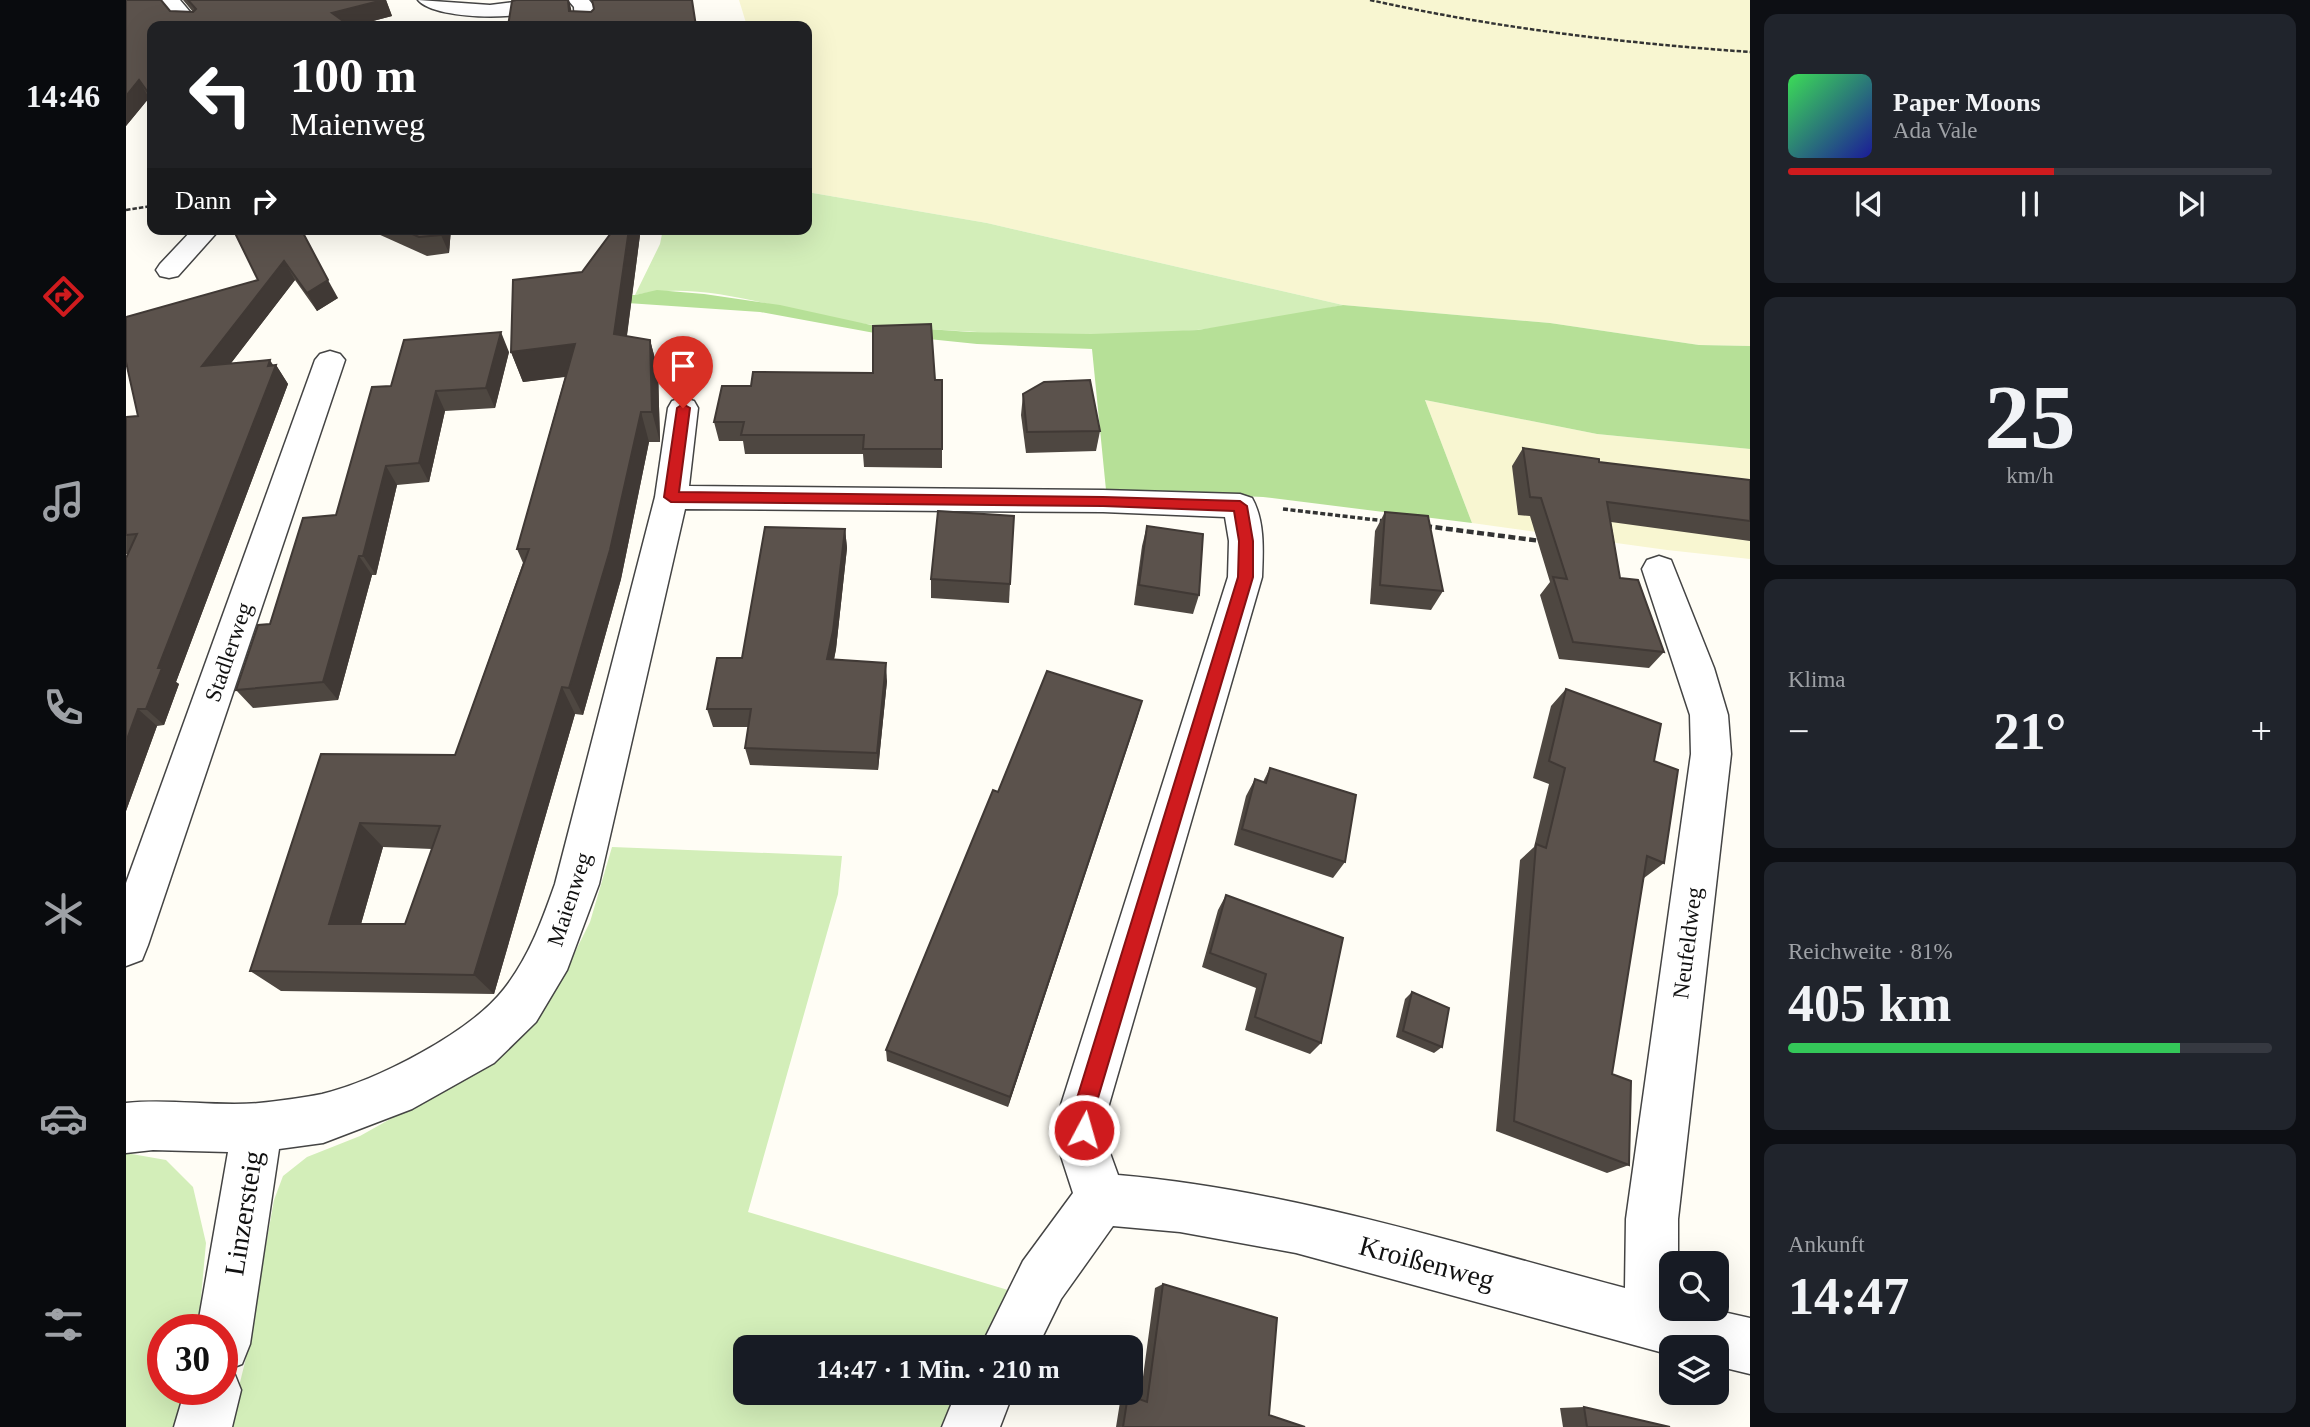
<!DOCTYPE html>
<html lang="de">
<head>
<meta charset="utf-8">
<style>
	:root { --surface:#171b24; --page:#20242c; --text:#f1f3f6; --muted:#9ea1a6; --line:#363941; --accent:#cf1b1e }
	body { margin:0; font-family:Georgia,serif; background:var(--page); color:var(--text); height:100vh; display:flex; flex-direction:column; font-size:26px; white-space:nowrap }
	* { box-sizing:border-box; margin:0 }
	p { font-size:23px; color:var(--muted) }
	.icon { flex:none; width:38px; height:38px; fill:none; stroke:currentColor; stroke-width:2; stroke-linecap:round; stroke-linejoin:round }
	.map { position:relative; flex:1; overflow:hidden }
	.sheet { display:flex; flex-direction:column; gap:14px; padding:14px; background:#0d0f14; width:560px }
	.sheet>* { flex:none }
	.hud { position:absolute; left:21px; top:21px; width:665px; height:214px; border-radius:14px; box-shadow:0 7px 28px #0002; background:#202124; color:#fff; overflow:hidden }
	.tools { position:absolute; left:1533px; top:1251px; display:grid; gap:14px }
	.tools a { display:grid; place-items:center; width:70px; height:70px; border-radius:14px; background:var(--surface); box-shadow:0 7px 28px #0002; font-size:35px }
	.speed { position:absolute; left:21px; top:1314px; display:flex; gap:14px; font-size:35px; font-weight:700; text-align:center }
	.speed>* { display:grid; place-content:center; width:91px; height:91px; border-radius:50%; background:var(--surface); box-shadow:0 7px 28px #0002; line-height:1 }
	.speed .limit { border:10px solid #d22; background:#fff; color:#111 }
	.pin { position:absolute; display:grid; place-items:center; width:60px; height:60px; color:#fff; margin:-72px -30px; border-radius:50% 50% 50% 0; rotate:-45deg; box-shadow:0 0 7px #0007 }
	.pin .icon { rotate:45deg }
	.me { position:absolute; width:77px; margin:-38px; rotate:6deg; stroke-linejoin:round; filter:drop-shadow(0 0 5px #0008) }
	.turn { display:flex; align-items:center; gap:24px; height:147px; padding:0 28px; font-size:32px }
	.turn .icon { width:91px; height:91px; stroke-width:2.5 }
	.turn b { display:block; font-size:49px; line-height:60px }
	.then { display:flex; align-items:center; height:66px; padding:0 28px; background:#0003; gap:14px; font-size:26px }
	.big { font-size:52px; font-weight:600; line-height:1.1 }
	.sheet .widget { flex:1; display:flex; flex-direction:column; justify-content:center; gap:10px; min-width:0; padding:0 24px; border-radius:14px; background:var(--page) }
	.sheet .dial { align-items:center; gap:0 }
	.dial b { font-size:91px; line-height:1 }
	.song { display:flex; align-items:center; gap:21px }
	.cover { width:84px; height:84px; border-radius:10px; background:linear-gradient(135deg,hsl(130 70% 55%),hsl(240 70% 35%)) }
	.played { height:7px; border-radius:4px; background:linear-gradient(90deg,var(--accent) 55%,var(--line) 55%) }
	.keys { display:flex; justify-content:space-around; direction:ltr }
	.heat { display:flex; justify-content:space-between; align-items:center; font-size:38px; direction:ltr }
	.charge { height:10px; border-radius:5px; background:linear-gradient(90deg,#34c759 81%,var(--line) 0) }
	.trip { position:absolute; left:607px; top:1335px; width:410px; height:70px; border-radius:14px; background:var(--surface); box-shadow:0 7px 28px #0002; font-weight:600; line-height:70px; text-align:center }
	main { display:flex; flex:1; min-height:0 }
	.tab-bar { display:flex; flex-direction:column; width:126px; justify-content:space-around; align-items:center; background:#090b0e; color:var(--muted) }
	.tab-bar .icon { width:49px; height:49px }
	.tab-bar .selected { color:var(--accent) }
	.tab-bar b { font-size:32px; color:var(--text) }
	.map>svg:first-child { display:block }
</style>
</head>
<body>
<main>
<nav class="tab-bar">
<b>14:46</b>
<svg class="icon selected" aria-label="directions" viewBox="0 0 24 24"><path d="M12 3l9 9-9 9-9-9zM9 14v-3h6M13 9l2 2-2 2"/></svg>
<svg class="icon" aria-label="music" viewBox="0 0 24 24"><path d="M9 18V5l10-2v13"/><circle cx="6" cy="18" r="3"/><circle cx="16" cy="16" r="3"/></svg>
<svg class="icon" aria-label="phone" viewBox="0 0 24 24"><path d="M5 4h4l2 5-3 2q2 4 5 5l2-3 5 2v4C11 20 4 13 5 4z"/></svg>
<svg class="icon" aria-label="climate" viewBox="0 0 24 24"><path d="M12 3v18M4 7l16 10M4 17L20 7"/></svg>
<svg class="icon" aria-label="car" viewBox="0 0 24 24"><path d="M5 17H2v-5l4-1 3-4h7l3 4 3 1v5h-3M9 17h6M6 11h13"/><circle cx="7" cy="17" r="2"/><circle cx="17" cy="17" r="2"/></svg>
<svg class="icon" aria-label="filters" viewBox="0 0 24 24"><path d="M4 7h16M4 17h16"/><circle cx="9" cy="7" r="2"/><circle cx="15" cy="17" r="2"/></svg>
</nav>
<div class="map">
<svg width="1624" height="1427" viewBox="0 0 1624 1427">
	<rect width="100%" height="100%" fill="#fffdf5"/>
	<g fill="#f8f6d1">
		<path d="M613,0H1624V346L1573,345L1424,323L1217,305L861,223L681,192V26H621Z"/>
		<path d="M1299,400L1471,434L1624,449V559L1541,550L1346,523Z"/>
	</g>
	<g fill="#d3eeb9">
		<path d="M681,192L861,223L1217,305C1169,315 1120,325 1071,330C965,339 855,334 749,325C671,318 587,278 509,295L534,244L537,229H681Z"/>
		<path d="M486,847L716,856L712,894L622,1212L882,1290L854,1347L620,1348V1393H834L819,1427H103L119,1362L148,1200L157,1176L181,1157L234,1136L314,1091L434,982L464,922Z"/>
		<path d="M0,1153L40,1160L67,1187L80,1243L72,1330H37V1390H64L53,1427H0Z"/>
	</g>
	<path fill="#b6e097" d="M531,290L578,294L654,305L745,325L844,332L965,334L1072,330L1217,305L1424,323L1573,345L1624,346V449L1471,434L1299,400L1346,523L1137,497L980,490L966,349L851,344L754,334L634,312L501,303L427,295H509Z"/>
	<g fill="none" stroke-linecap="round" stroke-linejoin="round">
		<defs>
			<g id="street">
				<path d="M33,0H54L76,26H55Z"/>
				<path d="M292,0L364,5L406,0H437C419,22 310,22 292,0Z"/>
				<path d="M442,0H463L468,6L469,26H449L448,7Z"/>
				<path d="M67,229H94L52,276L43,278L34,276L30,270L34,264Z"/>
				<path d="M204,351L214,354L219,360L22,945L16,960L0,966V883L189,360L194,354Z"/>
				<path d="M557,398L568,401L572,408L563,486L977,490L1114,494L1126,498C1139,521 1137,551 1136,577L982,1108L984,1153L992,1175C1165,1190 1332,1244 1499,1288L1500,1219L1565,754L1564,715L1516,569L1521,560L1533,556L1545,560L1588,668L1602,715L1605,754L1552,1219V1264H1545V1309H1584L1624,1318V1374L1591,1366V1348H1545V1355L1170,1253L1054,1232L987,1226L935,1299L911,1348H854L897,1261L947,1193L934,1153V1108L1102,577L1103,541L1099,517L977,512L559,509L473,884L441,970L410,1022L368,1063L286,1109L197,1143L153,1149L124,1344L116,1364L103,1369L107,1370L115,1390L106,1427H48L59,1390H96V1330H71L102,1152L27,1150L0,1153V1103C44,1098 89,1107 133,1103C153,1101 176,1098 196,1094C250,1081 344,1033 378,989C403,957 416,921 429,884L529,497L542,408L546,401Z"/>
				<path d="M830,1393H887L874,1427H816Z"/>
			</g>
		</defs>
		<use href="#street" stroke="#444" stroke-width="3"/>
		<g stroke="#333" stroke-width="2.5" stroke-dasharray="4.5 2" stroke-linecap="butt">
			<path d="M1244,0C1370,28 1496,43 1624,52"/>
			<path d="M0,210L26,206"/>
		</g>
		<path stroke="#333" stroke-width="3.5" stroke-dasharray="5 2.5" stroke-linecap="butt" d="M1157,509L1259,521"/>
		<path stroke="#333" stroke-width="4.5" stroke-dasharray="7 3.5" stroke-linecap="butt" d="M1299,526L1415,541"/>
		<use href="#street" fill="#fff" fill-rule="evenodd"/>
	</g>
	<g fill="#4e4741" fill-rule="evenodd">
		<path d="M0,0L44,11L67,12L57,0H260L266,16L228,26H26V102L23,98L0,126Z"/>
		<path d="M107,229L212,298L191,311L169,280L105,363L150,365L162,384L50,682L53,684L38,725L31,726L0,811L2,554H0V417L12,416L132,280Z"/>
		<path d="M241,229H325L323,253L301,256Z"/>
		<path d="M514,235L501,336L524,340L532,370L534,442H523L495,579L457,715L449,714L368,994L155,991L124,971L195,754L329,755L397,563L391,549L439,377L397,382L385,352L456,272ZM257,847L306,849L279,924H235Z"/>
		<path d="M383,352L369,408L319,411L303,482L271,485L250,575H246L212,700L127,708L110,690L144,624L210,515L265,386Z"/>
		<path d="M816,380V468L738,467L737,454H619L617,441H593L588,422L625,386Z"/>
		<path d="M897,394L974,431L970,451L900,453L895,415Z"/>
		<path d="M1397,448L1473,462L1624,480V541L1485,522L1494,578L1538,652L1523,668L1433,659L1414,595L1424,582L1404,516L1392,515L1386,466Z"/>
		<path d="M1259,512L1317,591L1305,610L1244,604L1249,531Z"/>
		<path d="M1021,526L1073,595L1067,614L1008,605L1016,546Z"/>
		<path d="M719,529L721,548L710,649L708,660L761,681L752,770L624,765L619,748L622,727H587L581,709L616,658Z"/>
		<path d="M805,579L884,584L883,603L805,598Z"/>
		<path d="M1440,689L1528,761L1538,863L1518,878L1517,877L1486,1074L1503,1165L1481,1173L1370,1131L1394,860L1408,847L1423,784L1407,778L1425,706Z"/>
		<path d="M1016,701L882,1107L761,1061L760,1050L872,792Z"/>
		<path d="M1144,768L1219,862L1207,878L1108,845L1120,796L1129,779L1137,782Z"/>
		<path d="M1100,895L1195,1043L1184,1054L1119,1030L1130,988L1076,967L1092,910Z"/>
		<path d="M1286,992L1316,1047L1308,1053L1270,1037L1279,999Z"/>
		<path d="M1037,1284L1143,1415L1179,1427H990L995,1396L1002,1395L1014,1399L1029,1288Z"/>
		<path d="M1458,1407L1544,1427H1437L1434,1408Z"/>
	</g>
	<g fill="#403935">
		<path d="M257,0H260L266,16L228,26H212L206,13Z"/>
		<path d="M442,0H443L445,8L447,26L443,11Z"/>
		<path d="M13,80L23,98L0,126V96Z"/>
		<path d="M316,229H325L323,253L315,235Z"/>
		<path d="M503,229H512L514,235L497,364L488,334Z"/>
		<path d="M158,261L169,280L89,384L76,366Z"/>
		<path d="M202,280L212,298L191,311L181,293Z"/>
		<path d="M375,332L383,352L369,408L360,388Z"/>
		<path d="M524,340L532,370L534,442L526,412Z"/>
		<path d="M449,344L459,374L397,382L385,352Z"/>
		<path d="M144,360L149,368L150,365L162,384L50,682L53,684L38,725L20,709L32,668Z"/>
		<path d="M310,391L319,411L303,482L293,463Z"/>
		<path d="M515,412L523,442L495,579L457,715L443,688Z"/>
		<path d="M260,466L271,485L250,575L237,556Z"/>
		<path d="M719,529L721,548L710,649L704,677L701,659Z"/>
		<path d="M233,556L246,575L212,700L197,682Z"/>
		<path d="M760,663L761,681L752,770L751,753Z"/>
		<path d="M436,687L449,714L368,994L348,975Z"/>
		<path d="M1016,701L1011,719L882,1107L884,1097Z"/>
		<path d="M12,709L31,726L0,811V742Z"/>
		<path d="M234,823L257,847L229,945L203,924Z"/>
	</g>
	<g fill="#5b524c" stroke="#403935" stroke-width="2" fill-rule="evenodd">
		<path d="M0,0H35L44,11L67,12L70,9L62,0H257L206,13L224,26H26V98L13,80L0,96Z"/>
		<path d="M390,0H442L443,11L465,12L468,9L466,0H566L570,26H382L386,1Z"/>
		<path d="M107,229H175L202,280L181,293L158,261L76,366L144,360L142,366L150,365L32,668H36L20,709H12L0,742V558L11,534L0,535V417L12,416L0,362V317L132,280Z"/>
		<path d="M275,229H316L315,235L293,237Z"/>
		<path d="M488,229H503L488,334L524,340L526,412H515L484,550L443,688L436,687L348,975L124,971L195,754L329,755L403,549H391L449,344L385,352L387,280L456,272ZM234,823L314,826L279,924H203Z"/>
		<path d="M805,324L809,380H816V449H737L738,435H615L618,422H588L596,386H625L627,372L747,373V326Z"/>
		<path d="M375,332L360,388L310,391L293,463L260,466L237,556H233L197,682L110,690L132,625L144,624L177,518L210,515L246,387L265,386L278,340Z"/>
		<path d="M964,380L974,431L901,432L897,394L918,382Z"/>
		<path d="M1397,448L1473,459V462L1624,480V521L1481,502L1494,578L1512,580L1538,652L1447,642L1427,577L1441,579L1415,498L1404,497Z"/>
		<path d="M812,511L888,516L884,584L805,579Z"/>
		<path d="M1259,512L1302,516L1317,591L1254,585Z"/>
		<path d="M1021,526L1077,534L1073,595L1013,585Z"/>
		<path d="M639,527L719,529L707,631L701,659L760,663L751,753L619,748L625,709H581L591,658H616Z"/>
		<path d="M921,671L1016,701L884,1097L760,1050L867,790L872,792Z"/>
		<path d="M1440,689L1535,724L1528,761L1552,770L1538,863L1521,856L1486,1074L1505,1081L1503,1165L1388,1121L1410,844L1420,848L1439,768L1423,761Z"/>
		<path d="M1144,768L1230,795L1219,862L1116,829L1129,779L1140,783Z"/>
		<path d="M1100,895L1217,938L1195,1043L1129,1017L1140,974L1084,953Z"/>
		<path d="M1286,992L1323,1008L1316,1047L1277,1031Z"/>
		<path d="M1037,1284L1151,1318L1143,1415L1179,1427H997L1002,1395L1021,1402Z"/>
		<path d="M1458,1407L1544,1427H1461Z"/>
	</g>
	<path fill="#cf1b1e" stroke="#871214" stroke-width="2" d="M557,404L564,408L553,492L977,497L1114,501L1121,506L1127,541V577L969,1108V1130L966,1137L958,1140L951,1137L948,1130V1108L1112,577L1113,541L1108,511L977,506L545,502L538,497L551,408Z"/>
	<g text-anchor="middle" stroke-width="7" stroke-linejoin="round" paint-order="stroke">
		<g font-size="23" fill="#111" stroke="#fff">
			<text transform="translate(102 652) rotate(-71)" y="8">Stadlerweg</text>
			<text transform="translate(443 899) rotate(-72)" y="8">Maienweg</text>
			<text transform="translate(1561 943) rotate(-83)" y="8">Neufeldweg</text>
		</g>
		<g font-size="28" fill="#111" stroke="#fff">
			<text transform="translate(117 1213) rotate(-81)" y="10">Linzersteig</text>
			<text transform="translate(1301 1262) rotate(15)" y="10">Kroißenweg</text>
		</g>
	</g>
</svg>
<div class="tools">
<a><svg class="icon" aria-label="search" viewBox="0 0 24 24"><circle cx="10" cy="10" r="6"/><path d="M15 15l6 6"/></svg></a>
<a><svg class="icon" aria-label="layers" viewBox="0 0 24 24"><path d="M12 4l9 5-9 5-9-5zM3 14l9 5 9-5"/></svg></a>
</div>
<div class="speed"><div class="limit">30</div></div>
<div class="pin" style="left:557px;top:408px;background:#d93025"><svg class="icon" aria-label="arrive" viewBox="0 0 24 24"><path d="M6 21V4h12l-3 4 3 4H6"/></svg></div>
<svg class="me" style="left:958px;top:1130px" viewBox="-20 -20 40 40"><circle r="17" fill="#cf1b1e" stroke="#fff" stroke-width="3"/><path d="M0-11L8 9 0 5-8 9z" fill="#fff"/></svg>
<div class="trip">14:47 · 1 Min. · 210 m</div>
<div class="hud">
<div class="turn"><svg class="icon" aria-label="left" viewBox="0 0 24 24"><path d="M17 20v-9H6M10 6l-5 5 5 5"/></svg><div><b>100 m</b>Maienweg</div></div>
<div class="then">Dann<svg class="icon" aria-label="right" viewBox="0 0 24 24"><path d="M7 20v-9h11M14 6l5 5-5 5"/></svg></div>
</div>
</div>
<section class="sheet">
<div class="widget">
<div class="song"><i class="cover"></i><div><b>Paper Moons</b><p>Ada Vale</p></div></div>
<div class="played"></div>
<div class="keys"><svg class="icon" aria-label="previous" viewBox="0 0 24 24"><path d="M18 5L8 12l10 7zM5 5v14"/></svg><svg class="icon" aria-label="pause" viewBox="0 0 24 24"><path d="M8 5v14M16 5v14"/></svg><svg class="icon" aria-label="next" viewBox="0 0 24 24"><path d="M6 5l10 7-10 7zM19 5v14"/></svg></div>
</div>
<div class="widget dial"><b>25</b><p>km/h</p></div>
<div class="widget"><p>Klima</p>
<div class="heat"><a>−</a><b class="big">21°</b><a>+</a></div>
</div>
<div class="widget"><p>Reichweite · 81%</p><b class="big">405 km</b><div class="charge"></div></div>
<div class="widget"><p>Ankunft</p><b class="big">14:47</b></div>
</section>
</main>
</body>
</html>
